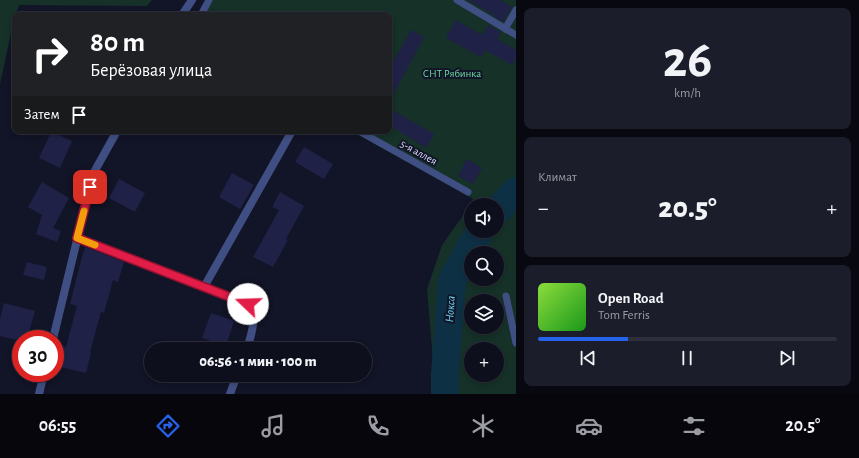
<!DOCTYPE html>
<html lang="ru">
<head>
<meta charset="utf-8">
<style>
	:root { --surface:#0e0f1d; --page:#1c1d2a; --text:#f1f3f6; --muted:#9b9ca4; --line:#2e2f3b; --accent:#2563eb }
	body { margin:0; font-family:"Alegreya Sans",sans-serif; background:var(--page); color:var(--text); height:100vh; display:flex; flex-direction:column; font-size:15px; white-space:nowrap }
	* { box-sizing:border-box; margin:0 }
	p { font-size:13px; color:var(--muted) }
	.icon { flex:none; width:22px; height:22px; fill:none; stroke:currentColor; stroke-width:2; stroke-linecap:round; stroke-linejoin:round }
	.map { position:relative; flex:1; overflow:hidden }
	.drawer { display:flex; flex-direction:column; gap:8px; padding:8px; background:#080810; width:343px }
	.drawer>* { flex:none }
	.hud { position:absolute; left:12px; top:12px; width:380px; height:122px; border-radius:8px; box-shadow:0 2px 6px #0003,0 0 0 1px var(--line); background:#202124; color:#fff; overflow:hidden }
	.buttons { position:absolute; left:464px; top:198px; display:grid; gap:8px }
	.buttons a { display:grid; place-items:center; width:40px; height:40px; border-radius:50%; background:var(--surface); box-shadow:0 2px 6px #0003,0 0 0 1px var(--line); font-size:20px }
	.speed { position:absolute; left:12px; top:330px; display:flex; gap:8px; font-size:20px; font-weight:700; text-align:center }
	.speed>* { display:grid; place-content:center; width:52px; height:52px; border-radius:50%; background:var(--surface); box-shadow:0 2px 6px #0003,0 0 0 1px var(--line); line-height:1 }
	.speed .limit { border:6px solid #d22; background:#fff; color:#111 }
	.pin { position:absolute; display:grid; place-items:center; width:34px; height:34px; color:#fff; margin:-17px; border-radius:8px; box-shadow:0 2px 6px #0006 }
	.me { position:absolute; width:44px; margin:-22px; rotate:291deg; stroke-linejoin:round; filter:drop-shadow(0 0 3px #0008) }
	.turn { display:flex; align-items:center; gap:14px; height:84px; padding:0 12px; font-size:18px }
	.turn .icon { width:52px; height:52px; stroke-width:2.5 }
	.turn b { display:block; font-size:28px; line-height:34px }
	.then { display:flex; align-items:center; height:38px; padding:0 12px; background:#0003; gap:8px; font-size:15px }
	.big { font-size:30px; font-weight:800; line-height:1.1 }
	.drawer .tile { flex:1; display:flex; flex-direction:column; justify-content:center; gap:6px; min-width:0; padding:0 14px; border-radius:8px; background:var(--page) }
	.drawer .dial { align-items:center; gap:0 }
	.dial b { font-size:52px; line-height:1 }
	.song { display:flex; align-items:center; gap:12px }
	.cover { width:48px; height:48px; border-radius:6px; background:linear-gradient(135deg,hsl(90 70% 55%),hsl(120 70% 35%)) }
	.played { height:4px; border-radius:2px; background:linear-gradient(90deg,var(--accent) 30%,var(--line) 30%) }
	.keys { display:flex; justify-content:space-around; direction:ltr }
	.heat { display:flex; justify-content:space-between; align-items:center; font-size:22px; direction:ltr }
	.trip { position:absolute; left:144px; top:342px; width:228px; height:40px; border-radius:20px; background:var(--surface); box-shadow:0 2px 6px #0003,0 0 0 1px var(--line); font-weight:800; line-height:40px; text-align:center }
	.menu { display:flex; height:64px; justify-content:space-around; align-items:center; background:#06060c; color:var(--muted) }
	.menu .icon { width:28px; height:28px }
	.menu .active { color:var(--accent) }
	.menu b { font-size:18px; color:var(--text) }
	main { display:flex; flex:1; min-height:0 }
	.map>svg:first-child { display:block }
</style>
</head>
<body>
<main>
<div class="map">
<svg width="516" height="394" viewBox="0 0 516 394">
	<rect width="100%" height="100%" fill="#121427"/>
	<g fill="#153128" fill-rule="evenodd">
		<path d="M0,0H152L147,6L19,5L16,15H15L0,84Z"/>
		<path d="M206,0H516V394H432L434,373L427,289L442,245L462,217L473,199L351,131H389V15H197ZM471,205H497V231H471ZM471,253H497V279H471ZM471,301H497V327H471ZM471,349H497V375H471Z"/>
	</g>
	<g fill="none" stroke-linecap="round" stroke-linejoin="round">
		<g stroke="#0e3044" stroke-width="28">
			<path d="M497,211L516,191"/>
			<path d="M445,394V374L452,280L480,231"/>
		</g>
	</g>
	<g fill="#1f2147">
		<path d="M468,0H500L512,7L503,22L493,16L494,15Z"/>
		<path d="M456,20L482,35L489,25L501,32L497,39L516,50V58L512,65L485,50L481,57L446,38Z"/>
		<path d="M411,30L424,37L389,103V57L394,60Z"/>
		<path d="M389,108L434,134L426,148L389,125Z"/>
		<path d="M51,132L72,141L60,168L39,158Z"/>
		<path d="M304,147L333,164L324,179L295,162Z"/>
		<path d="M467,159L482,168L473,184L458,176Z"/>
		<path d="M232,173L254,185L240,209L219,197Z"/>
		<path d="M119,179L145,193L135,212L109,198Z"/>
		<path d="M42,182L69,198L53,228L61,231L57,242L36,234L42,215L28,207Z"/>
		<path d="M280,192L304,206L286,239L288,240L273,267L253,257L279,210L272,207Z"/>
		<path d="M85,247L124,262L118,282L113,280L104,313L101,312L90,352L91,353L86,373L56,366L60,346L66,347L77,306L70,304L80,264Z"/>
		<path d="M27,262L47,267L44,280L23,275Z"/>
		<path d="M4,303L35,311L27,339H21V341L0,336V319Z"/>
		<path d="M211,313L234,321L226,346L202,338Z"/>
	</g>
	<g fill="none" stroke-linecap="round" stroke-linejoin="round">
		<g stroke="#404f83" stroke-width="7">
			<path d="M457,0L516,35"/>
			<path d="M201,15L209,0"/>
			<path d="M505,29L516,10"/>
			<path d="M359,131L468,192"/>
			<path d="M506,296L516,343"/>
		</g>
		<g stroke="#404f83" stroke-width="8">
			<path d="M182,15L192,0"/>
			<path d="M77,238L248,304C257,322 252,331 247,349"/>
			<path d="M204,287L292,131"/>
			<path d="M53,339L93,174L117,131"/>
			<path d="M39,394L44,373"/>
			<path d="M230,394L237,375"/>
		</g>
	</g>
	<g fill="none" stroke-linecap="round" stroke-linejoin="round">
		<defs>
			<path id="route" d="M90,187L77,238L248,304"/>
		</defs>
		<use href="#route" stroke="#92132f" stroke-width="10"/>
		<use href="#route" stroke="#e11d48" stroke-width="7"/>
		<path stroke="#f59e0b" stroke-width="7" d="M84,211L77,238L95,245"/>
	</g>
	<g text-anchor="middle" stroke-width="4" stroke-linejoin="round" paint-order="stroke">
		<g font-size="11" fill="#6ad99f" stroke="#121427">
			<text x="452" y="77">СНТ Рябинка</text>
		</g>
		<g font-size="11" fill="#dadffd" stroke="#121427">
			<text transform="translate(419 152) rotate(29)" y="4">5-я аллея</text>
		</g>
		<g font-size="12" font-style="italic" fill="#6fdcf6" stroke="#121427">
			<text transform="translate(450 309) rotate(-86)" y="4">Нокса</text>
		</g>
	</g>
</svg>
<div class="buttons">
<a><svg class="icon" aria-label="sound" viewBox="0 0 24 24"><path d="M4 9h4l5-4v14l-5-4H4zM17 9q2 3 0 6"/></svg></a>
<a><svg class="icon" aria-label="search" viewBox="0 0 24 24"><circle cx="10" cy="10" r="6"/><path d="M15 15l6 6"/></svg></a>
<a><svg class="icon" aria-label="layers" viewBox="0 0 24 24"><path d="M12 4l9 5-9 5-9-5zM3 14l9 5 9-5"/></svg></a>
<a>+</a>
</div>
<div class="speed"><div class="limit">30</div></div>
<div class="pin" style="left:90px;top:187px;background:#d93025"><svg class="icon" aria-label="arrive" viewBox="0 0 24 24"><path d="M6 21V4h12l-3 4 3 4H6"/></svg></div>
<svg class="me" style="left:248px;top:304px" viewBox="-20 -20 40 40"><circle r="19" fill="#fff"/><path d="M0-13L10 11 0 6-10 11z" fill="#e11d48"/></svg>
<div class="trip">06:56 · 1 мин · 100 m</div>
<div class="hud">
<div class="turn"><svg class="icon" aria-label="right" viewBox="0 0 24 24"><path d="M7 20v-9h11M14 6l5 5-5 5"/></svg><div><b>80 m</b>Берёзовая улица</div></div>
<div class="then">Затем<svg class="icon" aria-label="arrive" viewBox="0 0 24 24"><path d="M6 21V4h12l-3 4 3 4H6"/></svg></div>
</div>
</div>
<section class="drawer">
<div class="tile dial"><b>26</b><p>km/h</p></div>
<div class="tile"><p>Климат</p>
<div class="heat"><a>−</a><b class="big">20.5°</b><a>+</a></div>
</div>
<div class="tile">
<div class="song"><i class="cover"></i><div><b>Open Road</b><p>Tom Ferris</p></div></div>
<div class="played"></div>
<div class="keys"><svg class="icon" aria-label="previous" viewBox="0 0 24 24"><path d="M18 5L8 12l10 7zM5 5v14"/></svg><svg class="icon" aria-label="pause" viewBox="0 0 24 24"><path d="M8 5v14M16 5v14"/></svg><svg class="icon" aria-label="next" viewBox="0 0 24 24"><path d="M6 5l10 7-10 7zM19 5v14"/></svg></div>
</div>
</section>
</main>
<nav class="menu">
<b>06:55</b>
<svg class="icon active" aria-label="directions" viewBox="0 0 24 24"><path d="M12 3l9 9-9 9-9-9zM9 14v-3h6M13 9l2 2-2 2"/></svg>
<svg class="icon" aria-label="music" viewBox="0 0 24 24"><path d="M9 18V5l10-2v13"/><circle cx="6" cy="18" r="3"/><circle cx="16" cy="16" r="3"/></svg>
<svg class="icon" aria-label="phone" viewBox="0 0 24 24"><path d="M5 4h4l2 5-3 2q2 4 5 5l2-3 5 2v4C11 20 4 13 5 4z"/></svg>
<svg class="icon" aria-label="climate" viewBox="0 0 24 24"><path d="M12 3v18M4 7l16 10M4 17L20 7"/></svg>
<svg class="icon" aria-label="car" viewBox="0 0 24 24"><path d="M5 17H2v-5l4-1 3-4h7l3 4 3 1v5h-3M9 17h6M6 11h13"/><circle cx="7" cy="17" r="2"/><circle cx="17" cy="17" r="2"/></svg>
<svg class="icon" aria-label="filters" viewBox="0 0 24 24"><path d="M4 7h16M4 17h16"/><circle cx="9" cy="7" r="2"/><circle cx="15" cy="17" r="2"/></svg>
<b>20.5°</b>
</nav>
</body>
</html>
